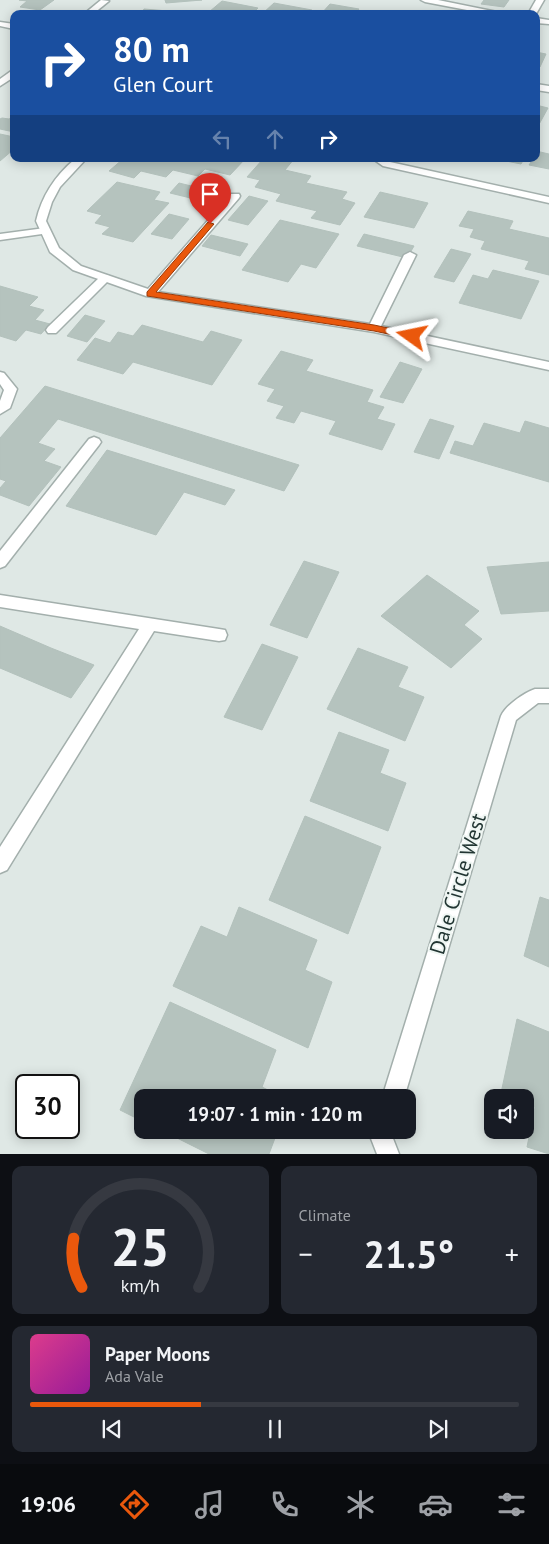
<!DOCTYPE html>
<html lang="en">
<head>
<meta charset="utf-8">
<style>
	:root { --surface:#171b24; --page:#242831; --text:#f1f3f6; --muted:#9ea1a6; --line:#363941; --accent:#ea580c }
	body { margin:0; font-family:"PT Sans",sans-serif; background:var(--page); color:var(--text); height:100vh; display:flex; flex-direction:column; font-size:19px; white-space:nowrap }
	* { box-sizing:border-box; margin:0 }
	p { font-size:16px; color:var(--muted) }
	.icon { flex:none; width:28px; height:28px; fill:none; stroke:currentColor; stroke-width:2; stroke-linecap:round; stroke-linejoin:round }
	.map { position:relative; height:1154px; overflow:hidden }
	.details { display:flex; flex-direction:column; gap:12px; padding:12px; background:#0d0f14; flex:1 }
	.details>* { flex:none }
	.hud { position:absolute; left:10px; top:10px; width:530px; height:152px; border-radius:10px; box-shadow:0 2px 12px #0003; background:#1a4fa0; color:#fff; overflow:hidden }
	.buttons { position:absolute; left:484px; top:1089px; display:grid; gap:10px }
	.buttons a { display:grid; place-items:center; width:50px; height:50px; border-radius:10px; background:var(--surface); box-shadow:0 2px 12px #0003; font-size:25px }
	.speed { position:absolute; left:15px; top:1074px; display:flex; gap:10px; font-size:25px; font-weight:700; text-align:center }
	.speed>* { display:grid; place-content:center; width:65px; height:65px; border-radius:50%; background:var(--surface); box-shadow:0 2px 12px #0003; line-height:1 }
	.speed .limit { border:2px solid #111; border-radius:8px; background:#fff; color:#111 }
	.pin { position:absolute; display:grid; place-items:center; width:42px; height:42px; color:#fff; margin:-51px -21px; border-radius:50% 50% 50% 0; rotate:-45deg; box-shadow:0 0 5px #0007 }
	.pin .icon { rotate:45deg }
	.me { position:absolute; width:55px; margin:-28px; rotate:282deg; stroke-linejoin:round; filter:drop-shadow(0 0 4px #0008) }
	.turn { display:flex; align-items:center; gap:18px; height:105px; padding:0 20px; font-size:22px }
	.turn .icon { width:65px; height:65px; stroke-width:2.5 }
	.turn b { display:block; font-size:35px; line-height:42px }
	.lanes { display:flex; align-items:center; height:48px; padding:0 20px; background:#0003; justify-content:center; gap:25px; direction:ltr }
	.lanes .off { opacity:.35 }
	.big { font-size:38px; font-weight:800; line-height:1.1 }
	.details .widget { flex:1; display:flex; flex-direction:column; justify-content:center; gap:8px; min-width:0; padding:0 18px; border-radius:10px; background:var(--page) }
	.details .dial { align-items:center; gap:0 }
	.dial svg { height:130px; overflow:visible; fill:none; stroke:var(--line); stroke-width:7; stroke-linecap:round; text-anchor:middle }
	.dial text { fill:var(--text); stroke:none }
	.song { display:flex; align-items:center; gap:15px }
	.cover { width:60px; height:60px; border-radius:8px; background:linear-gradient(135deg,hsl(330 70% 55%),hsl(300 70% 35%)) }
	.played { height:5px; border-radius:2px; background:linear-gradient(90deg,var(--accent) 35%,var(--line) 35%) }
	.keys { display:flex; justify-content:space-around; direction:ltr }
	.heat { display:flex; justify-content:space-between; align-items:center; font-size:28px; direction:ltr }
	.details .tiles { flex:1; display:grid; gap:12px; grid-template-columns:1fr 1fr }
	.widget:last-child { grid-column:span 2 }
	.trip { position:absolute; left:134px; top:1089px; width:282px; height:50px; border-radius:10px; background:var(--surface); box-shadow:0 2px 12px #0003; font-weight:800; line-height:50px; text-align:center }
	.tab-bar { display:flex; height:80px; justify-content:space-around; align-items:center; background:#090b0e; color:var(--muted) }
	.tab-bar .icon { width:35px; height:35px }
	.tab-bar .current { color:var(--accent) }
	.tab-bar b { font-size:22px; color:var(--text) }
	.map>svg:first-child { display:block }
</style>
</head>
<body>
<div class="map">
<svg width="549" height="1154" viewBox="0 0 549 1154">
	<rect width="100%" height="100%" fill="#dfe8e5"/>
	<g fill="#b5c3be" stroke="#b3c1bc">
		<path d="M19,0H54L40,10L20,7L27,1Z"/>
		<path d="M165,0H202L166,3Z"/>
		<path d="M484,0H509L504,7L481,4Z"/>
		<path d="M222,1L258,8L252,14L209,12Z"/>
		<path d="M274,3L312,10L309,14H262Z"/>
		<path d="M330,4L359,9L355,14H321Z"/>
		<path d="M144,9L180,12L179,14H141Z"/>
		<path d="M536,52L546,54L540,67H536Z"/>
		<path d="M536,105L548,108L537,128H536Z"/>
		<path d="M14,116V132L0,129V119L2,118L9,119Z"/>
		<path d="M0,134L14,137V149L0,161Z"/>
		<path d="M536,151L549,154V169L529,165L533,159H536Z"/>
		<path d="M123,159H245L230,175L205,169L198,176L173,170L166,177L141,171L134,178L109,171Z"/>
		<path d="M263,159H294L285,170L311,176L306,183L347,192L342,199L355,203L340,225L311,218L317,211L276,201L281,194L255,187L260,180L247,177Z"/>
		<path d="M496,159H524L521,164Z"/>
		<path d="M117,182L160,192L154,200L169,203L133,242L102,234L110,227L95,223L102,215L87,211Z"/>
		<path d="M179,183L224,194L215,204L170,193Z"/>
		<path d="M380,192L428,203L414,228L364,217Z"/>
		<path d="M249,196L268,201L248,225L228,220Z"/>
		<path d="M468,211L513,221L509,229L549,238V275L525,269L529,261L481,249L485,241L470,237L474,229L459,226Z"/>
		<path d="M169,214L189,219L172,239L151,234Z"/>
		<path d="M280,220L339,234L316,268L301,264L288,282L242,270Z"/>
		<path d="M364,234L414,246L407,258L357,246Z"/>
		<path d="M211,235L236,241L248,244L240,256L202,246Z"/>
		<path d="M451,249L471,254L454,282L434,277Z"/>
		<path d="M493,270L539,281L521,319L459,303L473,275L488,279Z"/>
		<path d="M0,286L38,297L29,306L44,310L35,320L50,324L41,334L26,330L16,341L0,336Z"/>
		<path d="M85,315L105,321L87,342L67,336Z"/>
		<path d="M142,325L203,342L211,331L242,340L212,385L133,362L123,374L77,360L95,338L110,343L118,332L133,336Z"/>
		<path d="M281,351L313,360L306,371L373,390L367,402L384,407L377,419L395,424L382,450L329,434L336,421L301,411L294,423L276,418L284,406L267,401L275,389L258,384Z"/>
		<path d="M400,362L422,369L403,403L380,397Z"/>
		<path d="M45,386L299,465L284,491L58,419L38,443L55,449L44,461L61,467L29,506L0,495V488L6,481L0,479V438Z"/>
		<path d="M430,419L454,426L439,459L414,452Z"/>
		<path d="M525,421L549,428V482L450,453L455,441L473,446L484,423L520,433Z"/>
		<path d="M107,450L235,490L225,505L184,492L156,535L66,506Z"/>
		<path d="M304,561L339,572L307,638L270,625Z"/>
		<path d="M549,562V611L501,614L487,567Z"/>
		<path d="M427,575L479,611L464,625L482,639L451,668L381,616Z"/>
		<path d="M0,626L51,648L94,665L71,698L0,668Z"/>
		<path d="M262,644L298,657L262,730L224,717Z"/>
		<path d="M358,648L408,667L398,687L424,697L405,741L327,709Z"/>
		<path d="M339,732L389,750L380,773L406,783L388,831L310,801Z"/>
		<path d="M305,816L381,847L348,934L269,900Z"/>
		<path d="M540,897L549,900V967L524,956Z"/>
		<path d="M239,907L317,940L305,970L332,982L308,1048L173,986L201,926L227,937Z"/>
		<path d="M170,1002L276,1050L262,1087L284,1098H142V1121L120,1110Z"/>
		<path d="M517,1019L549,1032V1154L527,1147L535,1107L525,1103V1098H512L501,1093Z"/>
		<path d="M161,1130H278L269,1154H209Z"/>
	</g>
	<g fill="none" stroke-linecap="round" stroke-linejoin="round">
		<defs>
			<g id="service">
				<path d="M45,228L50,231L49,233L0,240V234Z"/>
				<path d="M105,275L109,276L111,278L56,333H48L46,330L48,327L101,276Z"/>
				<path d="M0,372L4,373L17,389L10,408L0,414V401L4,390L0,384Z"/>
				<path d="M94,437L99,439L101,442L99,445L5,566L0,568V551L89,439Z"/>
				<path d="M0,595L219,629L225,630L227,635L225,640L219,641L154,631L7,870L0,873V847L139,629L0,607Z"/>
			</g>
			<g id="minor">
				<path d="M101,0L109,1L93,14H84Z"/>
				<path d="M421,0H438L507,14H488L425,2Z"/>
				<path d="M536,0H544L536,14H528Z"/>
				<path d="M536,18L549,20V24L536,23Z"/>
				<path d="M0,22L14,24V29L0,26Z"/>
				<path d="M14,69V77L0,86V79Z"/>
				<path d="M536,84L549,86V92L536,90Z"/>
				<path d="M75,159H86L60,187L52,202L46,221L59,248L81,266L148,289L231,194H239L240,196L239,198L158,292L370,324L404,255L410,252L416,255L381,326L549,362V370L374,332L146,296L73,270L50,252L36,221C42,195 55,176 75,159Z"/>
				<path d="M373,159H385L390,162L549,197V203L383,166Z"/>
				<path d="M535,689H549V703H538L516,720L404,1098H382L501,716C506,705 524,693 535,689Z"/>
				<path d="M372,1130H394L392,1136L399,1154H377L370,1136Z"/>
			</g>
		</defs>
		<use href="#service" stroke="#a3afac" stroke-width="3"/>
		<use href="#minor" stroke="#a3afac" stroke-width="3"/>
		<use href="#service" fill="#fff" fill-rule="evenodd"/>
		<use href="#minor" fill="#fff" fill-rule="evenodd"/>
	</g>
	<path fill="#ea580c" stroke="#983908" d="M208,222L214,224L156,292L374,325L412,333L417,336L412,339L374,331L147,296V292Z"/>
	<g text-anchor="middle" stroke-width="4" stroke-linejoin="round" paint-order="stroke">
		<g font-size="21" fill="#223633" stroke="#eff6f3">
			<text transform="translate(458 884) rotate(-73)" y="7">Dale Circle West</text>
		</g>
	</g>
</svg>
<div class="buttons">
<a><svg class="icon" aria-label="sound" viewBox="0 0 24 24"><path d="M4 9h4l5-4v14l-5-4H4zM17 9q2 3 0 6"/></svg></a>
</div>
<div class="speed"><div class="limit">30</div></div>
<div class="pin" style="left:210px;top:224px;background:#d93025"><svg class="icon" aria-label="arrive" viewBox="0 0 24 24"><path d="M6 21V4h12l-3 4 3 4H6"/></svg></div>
<svg class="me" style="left:412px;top:336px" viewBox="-20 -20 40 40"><path d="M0-17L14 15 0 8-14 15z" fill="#ea580c" stroke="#fff" stroke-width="4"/></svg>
<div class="trip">19:07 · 1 min · 120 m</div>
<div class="hud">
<div class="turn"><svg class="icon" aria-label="right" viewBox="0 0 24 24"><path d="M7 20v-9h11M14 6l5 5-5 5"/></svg><div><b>80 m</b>Glen Court</div></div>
<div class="lanes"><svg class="icon off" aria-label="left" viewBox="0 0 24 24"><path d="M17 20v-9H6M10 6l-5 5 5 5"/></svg><svg class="icon off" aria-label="ahead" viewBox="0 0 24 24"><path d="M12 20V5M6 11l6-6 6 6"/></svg><svg class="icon" aria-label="right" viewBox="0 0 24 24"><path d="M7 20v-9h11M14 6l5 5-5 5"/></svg></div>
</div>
</div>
<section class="details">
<div class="tiles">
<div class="widget dial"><svg viewBox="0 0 100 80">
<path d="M14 69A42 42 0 1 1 86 69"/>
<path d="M14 69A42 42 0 0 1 9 39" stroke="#ea580c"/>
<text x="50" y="56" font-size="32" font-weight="700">25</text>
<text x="50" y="72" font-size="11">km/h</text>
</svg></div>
<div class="widget"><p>Climate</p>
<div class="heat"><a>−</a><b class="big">21.5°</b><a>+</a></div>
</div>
<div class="widget">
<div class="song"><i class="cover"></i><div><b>Paper Moons</b><p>Ada Vale</p></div></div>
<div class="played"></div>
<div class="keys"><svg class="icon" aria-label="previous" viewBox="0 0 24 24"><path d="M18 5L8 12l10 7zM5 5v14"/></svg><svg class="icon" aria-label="pause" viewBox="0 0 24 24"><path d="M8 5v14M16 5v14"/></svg><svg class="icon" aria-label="next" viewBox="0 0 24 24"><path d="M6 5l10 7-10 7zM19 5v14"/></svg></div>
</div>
</div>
</section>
<nav class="tab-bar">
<b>19:06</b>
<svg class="icon current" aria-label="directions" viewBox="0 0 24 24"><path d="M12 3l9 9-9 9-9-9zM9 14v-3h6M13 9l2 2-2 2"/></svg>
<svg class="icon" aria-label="music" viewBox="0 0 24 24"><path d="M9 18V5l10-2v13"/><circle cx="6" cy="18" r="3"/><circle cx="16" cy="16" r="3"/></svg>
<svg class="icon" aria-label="phone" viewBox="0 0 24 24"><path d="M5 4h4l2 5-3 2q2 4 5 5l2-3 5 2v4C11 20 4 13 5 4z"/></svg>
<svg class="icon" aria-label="climate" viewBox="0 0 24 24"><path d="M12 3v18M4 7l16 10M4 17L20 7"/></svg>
<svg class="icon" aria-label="car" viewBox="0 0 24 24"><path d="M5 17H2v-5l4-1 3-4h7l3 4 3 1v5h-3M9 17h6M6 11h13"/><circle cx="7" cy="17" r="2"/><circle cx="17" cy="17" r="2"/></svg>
<svg class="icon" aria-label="filters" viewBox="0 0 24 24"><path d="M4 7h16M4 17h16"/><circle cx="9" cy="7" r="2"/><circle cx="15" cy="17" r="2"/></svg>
</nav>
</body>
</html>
